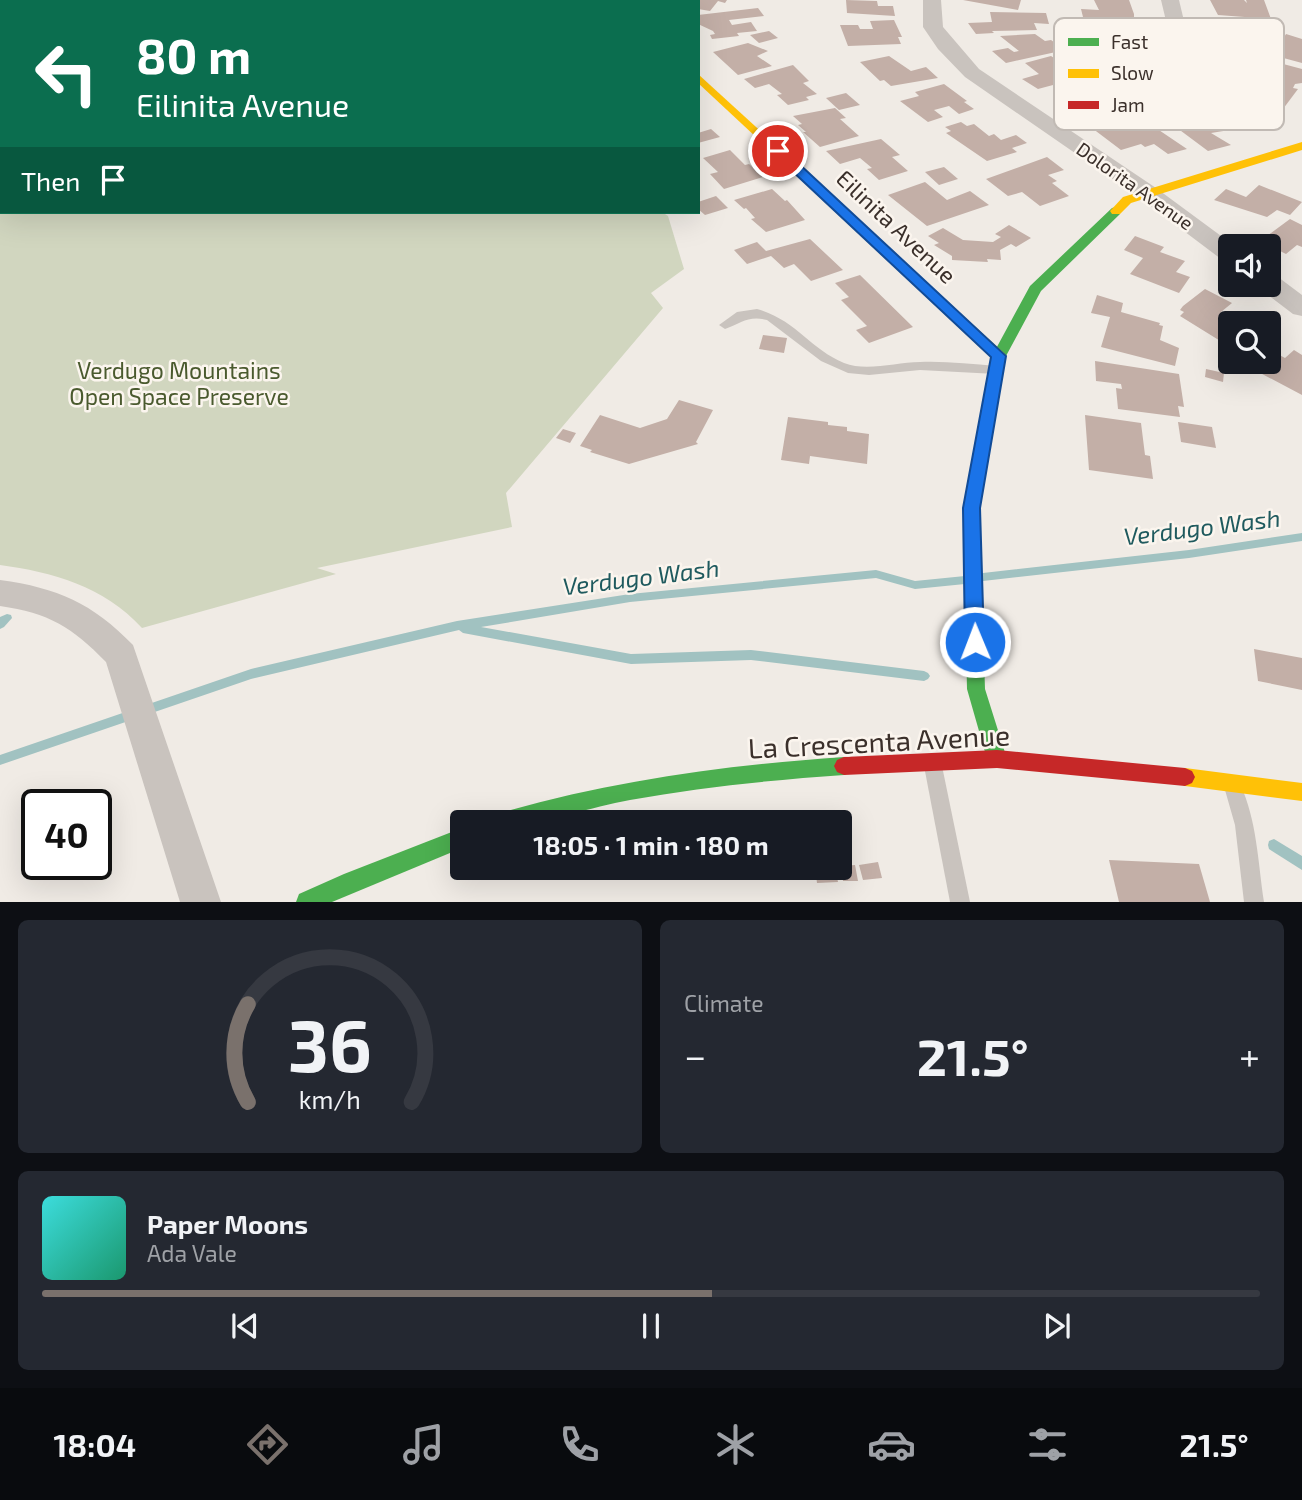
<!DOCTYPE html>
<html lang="en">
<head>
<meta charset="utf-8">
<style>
	:root { --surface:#171b24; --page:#242831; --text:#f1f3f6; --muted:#9ea1a6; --line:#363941; --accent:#7a716c }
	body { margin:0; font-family:"Exo 2",sans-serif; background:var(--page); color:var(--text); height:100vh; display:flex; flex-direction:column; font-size:26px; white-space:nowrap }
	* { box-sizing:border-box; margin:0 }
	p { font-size:23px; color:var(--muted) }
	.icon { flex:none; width:38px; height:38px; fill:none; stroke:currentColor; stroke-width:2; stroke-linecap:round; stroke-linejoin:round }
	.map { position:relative; height:902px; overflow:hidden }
	.details { display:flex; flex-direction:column; gap:18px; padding:18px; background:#0d0f14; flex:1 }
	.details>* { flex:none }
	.top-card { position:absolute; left:0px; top:0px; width:700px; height:214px; box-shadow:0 7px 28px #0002; background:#0b6e4f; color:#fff; overflow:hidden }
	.tools { position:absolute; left:1218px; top:234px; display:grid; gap:14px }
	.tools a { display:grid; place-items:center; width:63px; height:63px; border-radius:7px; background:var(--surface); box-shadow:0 7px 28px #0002; font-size:35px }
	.speed { position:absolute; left:21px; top:789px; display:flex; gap:14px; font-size:35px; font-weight:700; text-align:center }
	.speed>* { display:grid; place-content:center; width:91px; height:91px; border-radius:50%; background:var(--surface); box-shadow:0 7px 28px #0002; line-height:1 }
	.speed .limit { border:4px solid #111; border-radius:10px; background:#fff; color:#111 }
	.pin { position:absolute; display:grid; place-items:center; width:60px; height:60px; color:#fff; margin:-30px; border:4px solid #fff; border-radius:50%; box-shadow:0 2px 7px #0007 }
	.me { position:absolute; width:77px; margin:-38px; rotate:359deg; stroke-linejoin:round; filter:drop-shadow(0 0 5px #0008) }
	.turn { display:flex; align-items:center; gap:24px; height:147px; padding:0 21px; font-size:32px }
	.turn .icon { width:91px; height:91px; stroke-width:2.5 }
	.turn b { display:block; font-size:49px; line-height:60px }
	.then { display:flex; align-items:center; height:66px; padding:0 21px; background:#0003; gap:14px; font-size:26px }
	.big { font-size:52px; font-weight:700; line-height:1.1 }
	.details .card { flex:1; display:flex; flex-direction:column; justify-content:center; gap:10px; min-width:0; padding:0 24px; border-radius:10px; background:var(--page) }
	.details .dial { align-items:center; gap:0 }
	.dial svg { height:182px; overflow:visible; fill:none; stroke:var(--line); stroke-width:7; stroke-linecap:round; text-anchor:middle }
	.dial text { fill:var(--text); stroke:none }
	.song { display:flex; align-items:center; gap:21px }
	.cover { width:84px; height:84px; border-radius:10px; background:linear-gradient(135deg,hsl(180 70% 55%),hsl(160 70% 35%)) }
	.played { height:7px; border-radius:4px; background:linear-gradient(90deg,var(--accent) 55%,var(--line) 55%) }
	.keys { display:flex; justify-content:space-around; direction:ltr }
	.heat { display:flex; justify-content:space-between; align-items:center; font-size:38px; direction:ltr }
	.details .tiles { flex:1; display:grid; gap:18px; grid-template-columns:1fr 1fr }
	.card:last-child { grid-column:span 2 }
	.trip { position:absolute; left:450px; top:810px; width:402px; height:70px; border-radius:7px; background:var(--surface); box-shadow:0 7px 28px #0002; font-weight:700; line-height:70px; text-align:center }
	.tab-bar { display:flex; height:112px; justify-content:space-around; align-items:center; background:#090b0e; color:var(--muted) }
	.tab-bar .icon { width:49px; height:49px }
	.tab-bar .on { color:var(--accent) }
	.tab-bar b { font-size:32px; color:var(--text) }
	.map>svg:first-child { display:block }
</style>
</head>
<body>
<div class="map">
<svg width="1302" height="902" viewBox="0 0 1302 902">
	<rect width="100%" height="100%" fill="#f0ebe5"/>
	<path fill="#d1d6bf" d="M0,0L249,2H2V212H662L668,216L684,269L651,293L663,308L506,493L512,527L317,568L336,574L142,628C104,586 52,572 0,565Z"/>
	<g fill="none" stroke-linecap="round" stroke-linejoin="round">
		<g fill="#a1c2c1" fill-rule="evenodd">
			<path d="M1302,533V541L1189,558L983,581L979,580L978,577L979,574L983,573L1189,550Z"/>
			<path d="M876,570L915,581L965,576L969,577L970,580L969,583L965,584L915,589L876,578L630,602L481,627L631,654L751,650L924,671L928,673L930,676L928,679L924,681L751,660L631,664L463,633L459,630L251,679L0,765V755L251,669L457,621L630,594Z"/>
			<path d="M7,614L11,615L12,618L4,627L0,629V617Z"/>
			<path d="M1274,839L1302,856V870L1269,849L1268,845L1269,841Z"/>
		</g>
	</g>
	<g fill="#c3afa7">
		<path d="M698,0H727L725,3L718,1L710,11L698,9Z"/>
		<path d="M846,0L877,1L878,6H893L895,16L847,13Z"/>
		<path d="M963,0H1021L1018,10Z"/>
		<path d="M1094,0H1129L1134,14V18L1129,19L1131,24L1110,23L1111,25L1084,21L1081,9L1099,10Z"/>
		<path d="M1210,0H1244L1247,3L1246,0H1264L1271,19L1218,15Z"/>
		<path d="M758,8L764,16L729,20L732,25L751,22L757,31L737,33L739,36L712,39L710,35L715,34L713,31L698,24V15Z"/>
		<path d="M990,12L1046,13L1049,24L1034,23L1037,30L992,31L994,33L976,34L968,23L992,22Z"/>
		<path d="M894,20L902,37H898L901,44L848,46L840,25H858L860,29H873L870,21Z"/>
		<path d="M769,31L778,38L759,43L750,35Z"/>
		<path d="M1035,34L1045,41L1051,40L1065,50L1006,63L992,51L1008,48L1014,52L1019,51L1000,36Z"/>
		<path d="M1286,34L1302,39V63L1276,56L1284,45L1280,44Z"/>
		<path d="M748,43L768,51L757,56L772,66L738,75L713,52Z"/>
		<path d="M889,56L911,71L926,67L938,78L891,86L884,80L880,81L860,62Z"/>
		<path d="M1051,56L1083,77L1038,89L1022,79L1039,74L1025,63Z"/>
		<path d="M1272,61L1302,69V83L1295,84L1293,88L1298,89L1277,117L1274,116L1268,122L1248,116L1253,110L1235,104L1230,110L1210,104L1226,86L1246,92L1243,96L1256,100L1265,90L1251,86L1255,79L1246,77L1254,64L1268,68Z"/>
		<path d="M793,65L809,81L803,83L817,94L806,97L809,100L788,105L777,95L782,94L769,84L755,88L744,79Z"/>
		<path d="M944,84L967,101L964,102L974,109L959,114L949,106L934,110L943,117L928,122L900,101L919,96L915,92Z"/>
		<path d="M846,93L860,105L839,110L826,98Z"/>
		<path d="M835,108L846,118L840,119L859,136L820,147L803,132H806L798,125L802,124L793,116Z"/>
		<path d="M1205,109L1218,118L1233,117L1248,127L1211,133L1231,145L1208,151L1165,119Z"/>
		<path d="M1115,115L1130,126L1147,122L1187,149L1168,154L1154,144L1145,147L1141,144L1121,150L1084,122Z"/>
		<path d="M961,122L967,126L974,124L989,136L994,134L1001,140L1016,135L1027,143L1012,148L1017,152L987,161L946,133L951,131L945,127Z"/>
		<path d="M711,129L720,137L698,143V133Z"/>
		<path d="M881,139L900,155L892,157L908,171L879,180L867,169L872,168L860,158L840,164L826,151Z"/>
		<path d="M730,150L745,165L749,164L763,177L724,189L710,174L718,172L703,158Z"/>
		<path d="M1047,157L1064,170L1048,175L1057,181L1052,183L1069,196L1040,206L1022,192L1008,196L986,179Z"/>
		<path d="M944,167L958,179L939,185L925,172Z"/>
		<path d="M925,182L947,200L970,191L989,205L927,226L888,195Z"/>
		<path d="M1259,185L1302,202L1290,215L1277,210L1267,217L1214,200L1226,189L1246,197Z"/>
		<path d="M772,189L785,201L787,200L805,220L766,232L751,219L755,218L746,208L744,209L734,200Z"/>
		<path d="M716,196L728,208L705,215L698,209V202Z"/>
		<path d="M1290,219L1302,225V247L1297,245L1286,254L1260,241Z"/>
		<path d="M1009,225L1031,238L1016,247L1011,244L1000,250L1001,260L987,259L988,262L952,260V256L934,245L939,243L928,236L943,228L963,240L993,242L1001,237L995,234Z"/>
		<path d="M1135,236L1164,247L1160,252L1185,261L1176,272L1190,277L1179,293L1130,274L1143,258L1124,250Z"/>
		<path d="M810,239L843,270L811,281L794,264L784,268L771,256L747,264L734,250L757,242L766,251Z"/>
		<path d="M860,275L913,327L869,343L856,330L867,326L841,300L849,297L835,283Z"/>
		<path d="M1205,289L1232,303L1221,312L1243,324H1230V347L1180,316L1184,312L1180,310L1183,306Z"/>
		<path d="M1097,295L1123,303L1121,312L1160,323L1159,325L1163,326L1160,340L1179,348L1175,366L1101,347L1110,317L1091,313Z"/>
		<path d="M763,335L787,338L784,353L759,349Z"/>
		<path d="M1294,350L1302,355V395L1249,367L1255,362H1269V354L1272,351L1285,358Z"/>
		<path d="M1095,361L1179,374L1184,407L1178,406L1180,417L1118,409L1116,388L1122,389L1121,384L1096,381Z"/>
		<path d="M1206,369L1224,373L1223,382L1205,377Z"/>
		<path d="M679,400L713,410L696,442L698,444L629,464L590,452L592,450L580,446L600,415L640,428L667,419Z"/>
		<path d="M1085,415L1141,423L1145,455L1150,456L1153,479L1089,470Z"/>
		<path d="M788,417L828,422V425L847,427V431L869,434L867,464L810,456L809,464L781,460Z"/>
		<path d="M1178,422L1212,427L1216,448L1181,442Z"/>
		<path d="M563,429L576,433L570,443L556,438Z"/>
		<path d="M1254,649L1302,658V690L1258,681Z"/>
		<path d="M1109,860L1199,864L1210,902H1119Z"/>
		<path d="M878,862L882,878L863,880L859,865Z"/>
		<path d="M855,865L858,881H843L841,866Z"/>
		<path d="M815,868H835L838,882L817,883Z"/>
	</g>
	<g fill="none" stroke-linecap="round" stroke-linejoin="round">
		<g fill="#c9c3be" fill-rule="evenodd">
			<path d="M757,309C796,320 810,349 844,363C867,372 896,362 920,362C945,361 971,364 996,366L1003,370L996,374L920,370L869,375L848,373L821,361L767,320C749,315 741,323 725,329L719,325L737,312Z"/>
			<path d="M933,758L939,760L942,766L970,902H950L924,766L927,760Z"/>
			<path d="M1234,782L1240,784C1257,820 1258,863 1264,902H1244L1235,825L1225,790L1228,784Z"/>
		</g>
		<g fill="#c9c3be" fill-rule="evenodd">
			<path d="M626,0H644L625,2Z"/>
			<path d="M923,0H941L943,27L979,69L1156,188L1236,247H1230V261L1221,259L1140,198L965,77L938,49L923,27Z"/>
			<path d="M1161,0H1179L1184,21L1181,25H1167Z"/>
			<path d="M1269,275L1278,277L1302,295V316L1293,314L1260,289L1258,285H1269Z"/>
			<path d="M0,580C58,588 92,603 133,645L221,902H180L106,662C72,627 49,613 0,606Z"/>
		</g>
		<g fill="#4caf50" fill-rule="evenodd">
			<path d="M1116,207L1120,208V214L1041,291L1006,356L979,508L985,689L1007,759L1004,765L997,768L990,765L987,759L967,689L963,508L992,356L1030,286L1112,208Z"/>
			<path d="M844,757L851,760L854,766L851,772L844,775C773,780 701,787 630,800C585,808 540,827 494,822L497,815L504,812C616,780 728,765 844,757Z"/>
			<path d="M462,828V848L332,902H296L299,894L344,874Z"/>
		</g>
		<g fill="#ffc107" fill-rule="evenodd">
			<path d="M698,74L1004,353L1006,356L1004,359H994L698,83Z"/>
			<path d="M1302,142V150L1131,203L1120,214H1112L1110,211L1123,197Z"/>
			<path d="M1185,768L1302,783V801L1185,786L1178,783L1175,777L1178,771Z"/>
		</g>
		<path fill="#c62828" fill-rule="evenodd" d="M997,750L1185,768L1192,771L1195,777L1192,783L1185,786L997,768L844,775L837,772L834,766L837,760L844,757Z"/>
	</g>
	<path fill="#1a73e8" stroke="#114b97" stroke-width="2" d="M774,149H783L1006,356L980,508L984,642L981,647L975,649L968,647L965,642L963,508L991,357L774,154Z"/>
	<g text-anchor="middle" stroke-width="5" stroke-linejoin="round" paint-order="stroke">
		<g font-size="19" fill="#3b302b" stroke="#fbf5ee">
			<text transform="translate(1135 186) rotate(35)" y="7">Dolorita Avenue</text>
		</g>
		<g font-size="23" fill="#3b302b" stroke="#fbf5ee">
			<text transform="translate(896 227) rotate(43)" y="8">Eilinita Avenue</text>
		</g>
		<g font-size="23" fill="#4a5a2e" stroke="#fbf5ee">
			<text x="179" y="379">Verdugo Mountains<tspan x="179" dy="26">Open Space Preserve</tspan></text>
		</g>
		<g font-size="24" font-style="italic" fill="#1f5a5e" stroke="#fbf5ee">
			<text transform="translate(1202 528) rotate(-7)" y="8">Verdugo Wash</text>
			<text transform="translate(641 578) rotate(-7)" y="8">Verdugo Wash</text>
		</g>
		<g font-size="28" fill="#3b302b" stroke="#fbf5ee">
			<text transform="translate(879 742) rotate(-3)" y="10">La Crescenta Avenue</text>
		</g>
	</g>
	<rect x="1054" y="18" width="230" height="112" rx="10" fill="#fbf5ee" stroke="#c1bab4" stroke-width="2"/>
	<rect x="1068" y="38" width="31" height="8" fill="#4caf50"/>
	<rect x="1068" y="69" width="31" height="9" fill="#ffc107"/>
	<rect x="1068" y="101" width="31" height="8" fill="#c62828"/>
	<g font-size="19" fill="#3b302b">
		<text x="1111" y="49">Fast</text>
		<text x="1111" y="80">Slow</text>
		<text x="1111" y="112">Jam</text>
	</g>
</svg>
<div class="tools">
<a><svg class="icon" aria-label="sound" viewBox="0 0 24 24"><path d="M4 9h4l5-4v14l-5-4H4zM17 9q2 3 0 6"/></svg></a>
<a><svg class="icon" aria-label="search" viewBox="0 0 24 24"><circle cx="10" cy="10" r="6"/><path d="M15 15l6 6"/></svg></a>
</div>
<div class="speed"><div class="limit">40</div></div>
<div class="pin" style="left:778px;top:151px;background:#d93025"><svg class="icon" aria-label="arrive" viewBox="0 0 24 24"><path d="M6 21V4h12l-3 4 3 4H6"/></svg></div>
<svg class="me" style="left:975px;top:642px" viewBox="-20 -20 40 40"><circle r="17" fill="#1a73e8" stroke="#fff" stroke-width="3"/><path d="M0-11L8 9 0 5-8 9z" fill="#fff"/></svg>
<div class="trip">18:05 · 1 min · 180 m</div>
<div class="top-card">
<div class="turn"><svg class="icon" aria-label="left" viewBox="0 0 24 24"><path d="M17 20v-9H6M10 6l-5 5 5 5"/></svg><div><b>80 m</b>Eilinita Avenue</div></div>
<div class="then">Then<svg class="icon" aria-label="arrive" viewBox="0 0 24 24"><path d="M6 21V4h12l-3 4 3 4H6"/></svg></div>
</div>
</div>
<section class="details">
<div class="tiles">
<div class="card dial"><svg viewBox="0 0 100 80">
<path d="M14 69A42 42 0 1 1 86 69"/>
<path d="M14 69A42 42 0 0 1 14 26" stroke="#7a716c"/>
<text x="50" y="56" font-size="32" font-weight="700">36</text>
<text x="50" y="72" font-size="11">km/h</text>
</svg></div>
<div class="card"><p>Climate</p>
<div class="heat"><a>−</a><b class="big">21.5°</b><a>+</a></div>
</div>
<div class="card">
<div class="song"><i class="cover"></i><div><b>Paper Moons</b><p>Ada Vale</p></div></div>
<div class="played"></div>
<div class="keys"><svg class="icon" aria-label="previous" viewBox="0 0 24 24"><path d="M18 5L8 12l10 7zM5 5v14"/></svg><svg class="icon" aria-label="pause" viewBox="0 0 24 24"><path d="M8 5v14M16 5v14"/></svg><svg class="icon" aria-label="next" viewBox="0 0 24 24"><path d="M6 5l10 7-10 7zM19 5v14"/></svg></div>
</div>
</div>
</section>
<nav class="tab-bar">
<b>18:04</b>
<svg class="icon on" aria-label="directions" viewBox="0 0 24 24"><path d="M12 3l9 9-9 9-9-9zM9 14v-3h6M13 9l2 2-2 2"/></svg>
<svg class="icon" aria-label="music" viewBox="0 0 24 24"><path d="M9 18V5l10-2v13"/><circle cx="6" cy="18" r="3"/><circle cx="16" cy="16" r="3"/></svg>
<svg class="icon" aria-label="phone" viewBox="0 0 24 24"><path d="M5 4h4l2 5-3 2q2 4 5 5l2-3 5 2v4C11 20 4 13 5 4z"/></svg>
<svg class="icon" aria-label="climate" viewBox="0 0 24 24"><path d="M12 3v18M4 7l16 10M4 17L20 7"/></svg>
<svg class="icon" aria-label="car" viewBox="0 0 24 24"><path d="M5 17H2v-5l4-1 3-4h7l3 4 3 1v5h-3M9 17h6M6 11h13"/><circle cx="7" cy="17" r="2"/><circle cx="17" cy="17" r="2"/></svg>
<svg class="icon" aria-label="filters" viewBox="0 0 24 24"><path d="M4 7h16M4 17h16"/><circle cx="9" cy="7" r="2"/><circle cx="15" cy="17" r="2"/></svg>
<b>21.5°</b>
</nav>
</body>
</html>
